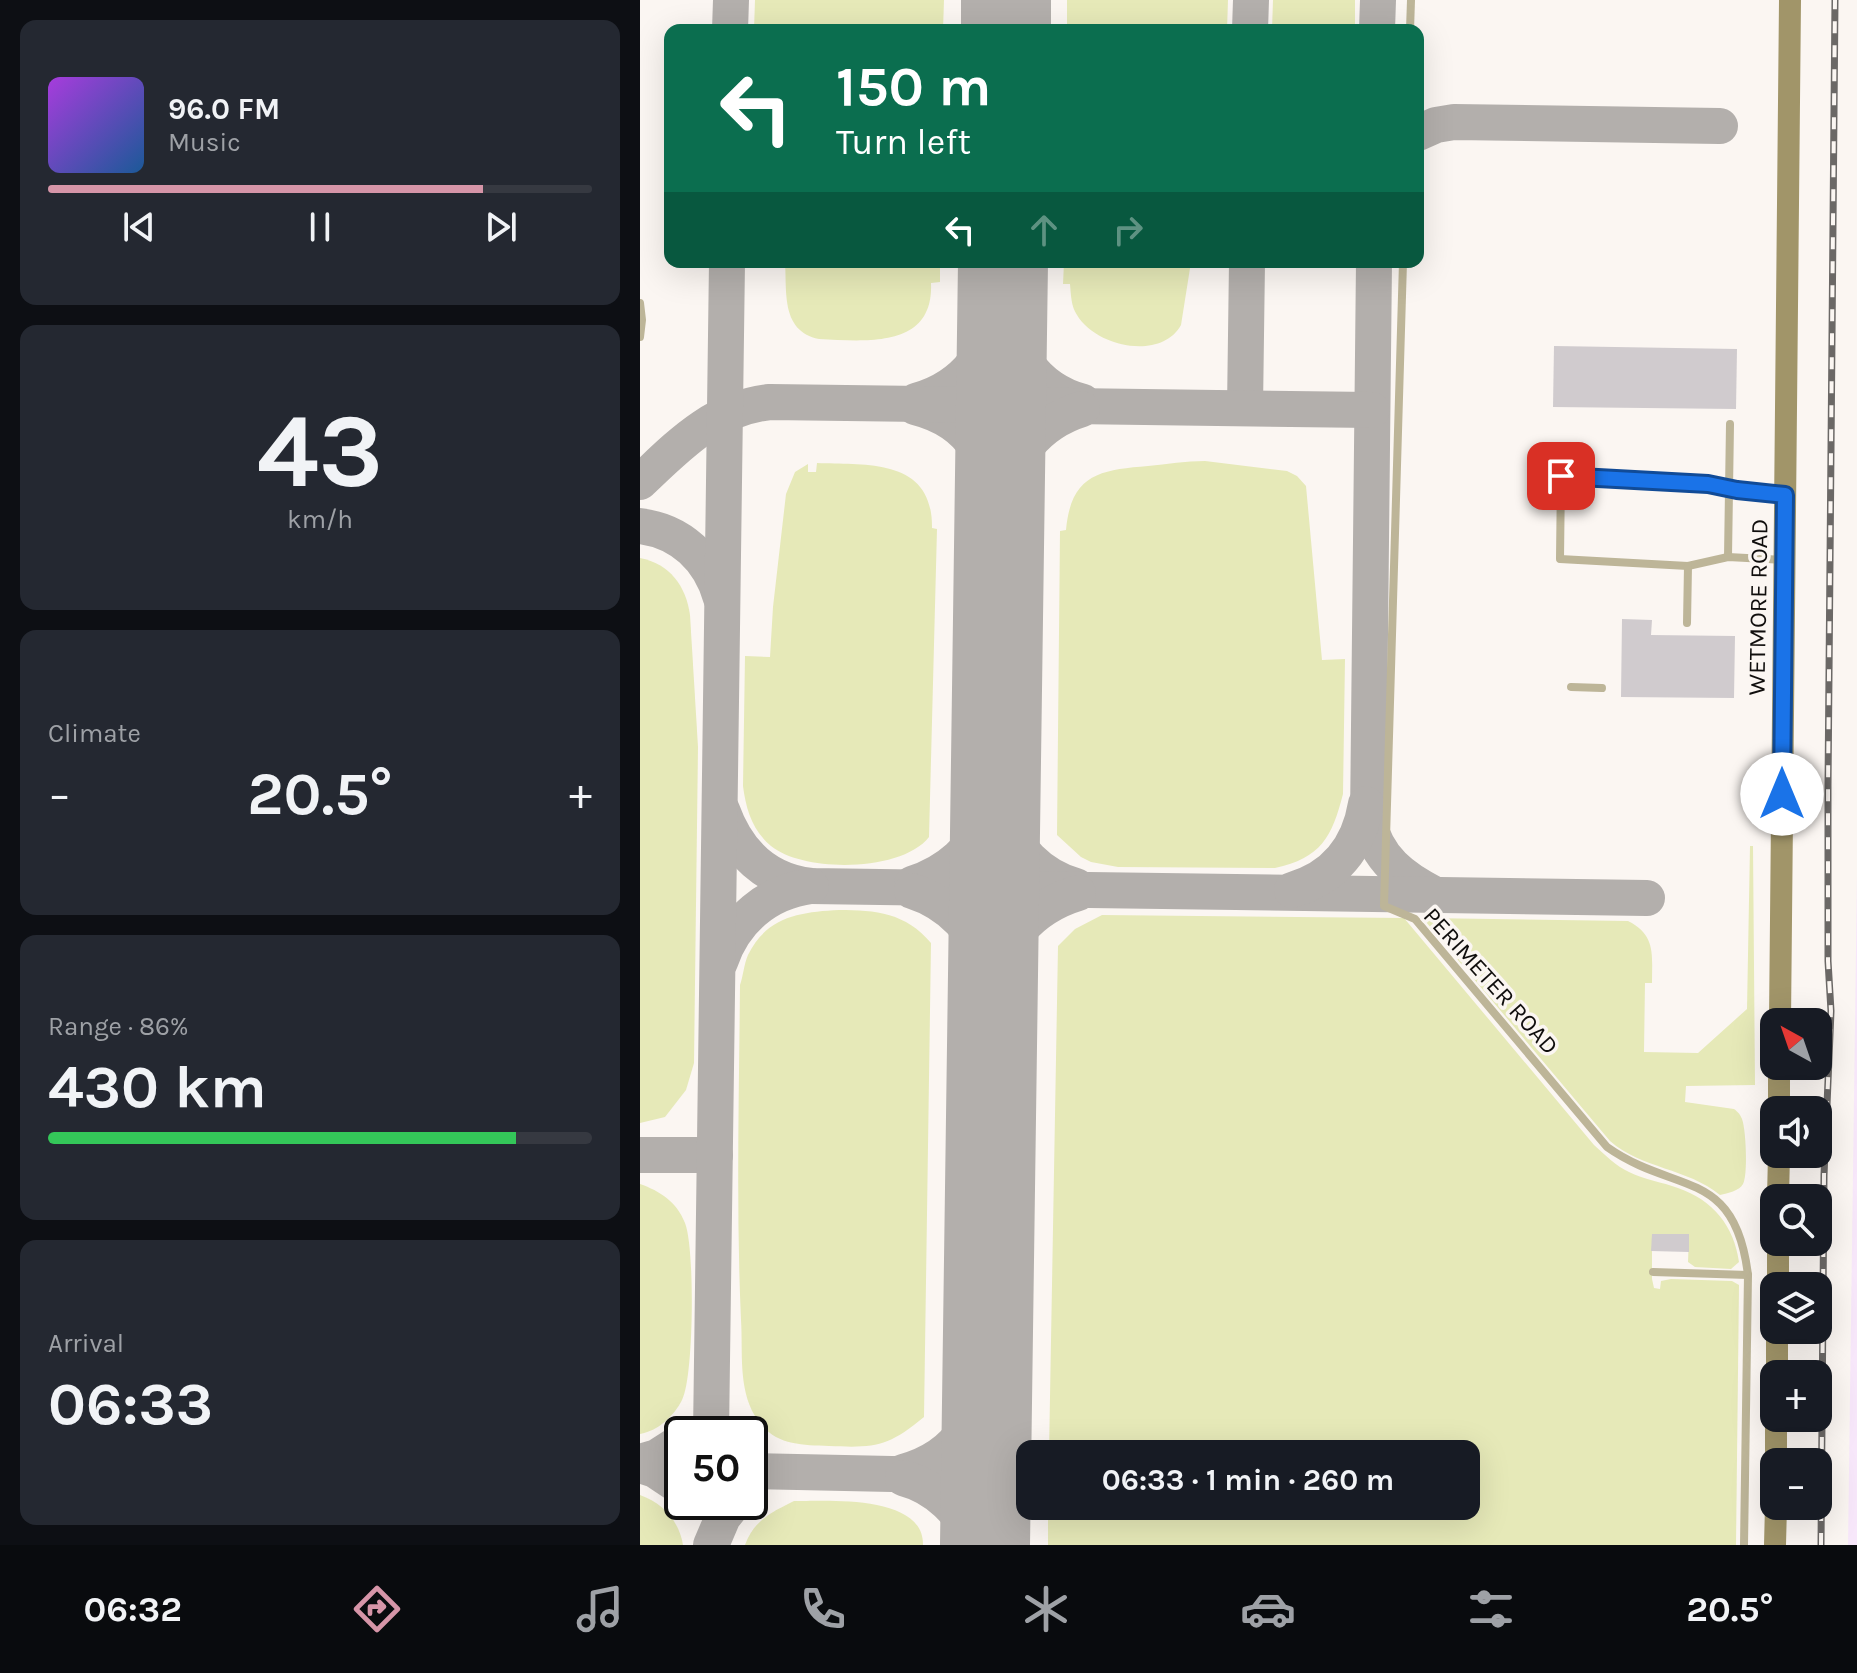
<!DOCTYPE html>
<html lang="en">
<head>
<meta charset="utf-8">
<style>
	:root { --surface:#171b24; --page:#242831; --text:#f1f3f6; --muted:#9ea1a6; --line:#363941; --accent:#d695a8 }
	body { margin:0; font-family:Karla,sans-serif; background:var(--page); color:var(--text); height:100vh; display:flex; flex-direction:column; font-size:30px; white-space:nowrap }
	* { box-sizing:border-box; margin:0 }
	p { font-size:26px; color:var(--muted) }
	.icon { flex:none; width:44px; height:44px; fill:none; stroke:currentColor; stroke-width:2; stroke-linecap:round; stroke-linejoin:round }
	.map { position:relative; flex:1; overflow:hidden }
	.sheet { display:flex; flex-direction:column; gap:20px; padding:20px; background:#0d0f14; width:640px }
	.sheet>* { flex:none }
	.banner { position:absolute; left:24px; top:24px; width:760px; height:244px; border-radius:16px; box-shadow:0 8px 32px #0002; background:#0b6e4f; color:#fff; overflow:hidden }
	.needle { width:52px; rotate:320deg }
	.buttons { position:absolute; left:1120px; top:1008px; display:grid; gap:16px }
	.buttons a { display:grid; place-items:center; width:72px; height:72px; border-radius:16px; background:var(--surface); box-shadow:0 8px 32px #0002; font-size:40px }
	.speed { position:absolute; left:24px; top:1416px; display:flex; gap:16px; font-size:40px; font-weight:700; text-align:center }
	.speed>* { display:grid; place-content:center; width:104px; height:104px; border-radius:50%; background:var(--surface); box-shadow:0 8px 32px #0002; line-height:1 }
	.speed .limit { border:4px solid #111; border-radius:12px; background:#fff; color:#111 }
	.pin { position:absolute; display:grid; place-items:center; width:68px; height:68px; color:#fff; margin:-34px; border-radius:16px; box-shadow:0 4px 12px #0006 }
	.me { position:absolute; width:88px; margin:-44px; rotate:0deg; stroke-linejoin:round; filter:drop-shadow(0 0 6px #0008) }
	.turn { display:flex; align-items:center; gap:28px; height:168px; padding:0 40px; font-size:36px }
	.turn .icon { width:104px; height:104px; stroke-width:2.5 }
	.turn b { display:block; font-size:56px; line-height:68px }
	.lanes { display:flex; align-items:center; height:76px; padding:0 40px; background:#0003; justify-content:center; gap:40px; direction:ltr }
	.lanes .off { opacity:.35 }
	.big { font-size:60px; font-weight:700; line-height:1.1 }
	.sheet .tile { flex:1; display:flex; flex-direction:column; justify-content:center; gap:12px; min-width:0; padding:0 28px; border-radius:16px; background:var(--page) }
	.sheet .dial { align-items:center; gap:0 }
	.dial b { font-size:104px; line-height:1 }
	.song { display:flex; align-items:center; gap:24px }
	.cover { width:96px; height:96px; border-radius:12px; background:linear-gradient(135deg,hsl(280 70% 55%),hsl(210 70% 35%)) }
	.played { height:8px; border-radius:4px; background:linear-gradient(90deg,var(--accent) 80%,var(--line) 80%) }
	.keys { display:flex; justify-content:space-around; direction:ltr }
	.heat { display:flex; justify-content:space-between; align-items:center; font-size:44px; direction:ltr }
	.charge { height:12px; border-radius:6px; background:linear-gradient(90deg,#34c759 86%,var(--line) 0) }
	.trip { position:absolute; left:376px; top:1440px; width:464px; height:80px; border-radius:16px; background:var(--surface); box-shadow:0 8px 32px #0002; font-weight:700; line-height:80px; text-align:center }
	.tab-bar { display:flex; height:128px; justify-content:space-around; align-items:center; background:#090b0e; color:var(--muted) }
	.tab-bar .icon { width:56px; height:56px }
	.tab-bar .selected { color:var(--accent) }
	.tab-bar b { font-size:36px; color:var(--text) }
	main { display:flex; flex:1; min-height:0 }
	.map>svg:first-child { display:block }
</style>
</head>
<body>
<main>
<section class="sheet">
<div class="tile">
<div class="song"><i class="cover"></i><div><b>96.0 FM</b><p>Music</p></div></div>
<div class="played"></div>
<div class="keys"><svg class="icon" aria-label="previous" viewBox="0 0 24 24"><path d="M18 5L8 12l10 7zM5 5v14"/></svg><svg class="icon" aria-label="pause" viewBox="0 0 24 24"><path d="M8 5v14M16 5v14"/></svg><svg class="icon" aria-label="next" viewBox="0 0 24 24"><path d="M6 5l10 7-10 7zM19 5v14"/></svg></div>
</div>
<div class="tile dial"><b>43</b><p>km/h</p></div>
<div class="tile"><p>Climate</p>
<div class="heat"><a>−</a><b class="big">20.5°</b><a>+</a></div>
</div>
<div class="tile"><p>Range · 86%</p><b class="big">430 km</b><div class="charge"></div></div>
<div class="tile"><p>Arrival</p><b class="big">06:33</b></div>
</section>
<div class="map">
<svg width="1217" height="1545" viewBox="0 0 1217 1545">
	<rect width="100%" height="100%" fill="#fbf6f2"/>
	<path fill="#f7e7fa" d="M1217,874V1545H1208Z"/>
	<g fill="#e6e9b8">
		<path d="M115,0H304L303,30H114Z"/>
		<path d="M427,0H588L587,30H427Z"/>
		<path d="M633,0H715V30H632Z"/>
		<path d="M145,262H300V282L291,283C294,349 226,341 179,339C141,331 147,293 145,262Z"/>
		<path d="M424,262H551L541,325C521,361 456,347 437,315C431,306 431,295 430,284H423Z"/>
		<path d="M565,461L647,471L657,476L666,486L682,660L705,659L703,794C692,837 681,858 635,868L478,867L451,862L441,857L417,835L420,531L426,530C431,474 460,470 508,466C527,464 546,461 565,461Z"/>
		<path d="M177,463C227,465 293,458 292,528L297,529L289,837C262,872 164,873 131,846C112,830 106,809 103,786L105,656L130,657L133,607L146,494L155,472L168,464V472H176Z"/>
		<path d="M0,558C30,564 46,586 50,615L58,747L54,1063L46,1090L25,1117L0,1123Z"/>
		<path d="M1110,846H1113L1115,1085L1046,1086L1045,1102L1094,1109C1098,1112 1100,1114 1102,1119C1106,1129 1108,1175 1103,1184C1099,1191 1088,1193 1080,1195C1047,1168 1002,1169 970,1141L786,922L785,918L988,921C1016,935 1012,954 1012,983H1005L1004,1052L1058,1053L1107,1009Z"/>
		<path d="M199,910C236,910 266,913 291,943L284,1417C248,1447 235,1448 189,1446C159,1445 132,1445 115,1416C98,1388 103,1351 101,1320C96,1209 99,1097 100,985C103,977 104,964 108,955C127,916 161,912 199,910Z"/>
		<path d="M462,915L764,918L954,1145C965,1155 976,1166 989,1172C1005,1180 1022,1182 1038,1188C1073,1200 1094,1226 1099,1262L1091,1269L1055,1267L1048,1262L1049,1234H1012V1279L1014,1288L1020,1289L1021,1281L1031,1279L1092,1281L1099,1285L1096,1545H408V1506H826V1454H409L418,946L435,929Z"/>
		<path d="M0,1184C20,1191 37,1202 45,1223C55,1247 54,1378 42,1400C34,1416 18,1431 0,1434Z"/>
		<path d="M0,1495C23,1503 39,1521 43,1545H0Z"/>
		<path d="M154,1501C187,1501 284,1494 283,1545H105C114,1520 132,1512 154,1501Z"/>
	</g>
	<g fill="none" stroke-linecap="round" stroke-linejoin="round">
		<g stroke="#b3afac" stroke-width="36">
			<path d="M90,30L91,0"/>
			<path d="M610,30L611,0"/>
			<path d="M737,30L738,0"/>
			<path d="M778,133L796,125L814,122L1080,126"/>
			<path d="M734,262L728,820C737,859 762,878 796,895"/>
			<path d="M362,299C372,347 391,388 443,402"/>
			<path d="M276,401C328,387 351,348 362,299"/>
			<path d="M275,407C338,423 350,465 359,522"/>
			<path d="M605,408L607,262"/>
			<path d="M0,482C39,445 74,408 130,402L732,410"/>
			<path d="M361,509C369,461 394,424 442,409"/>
			<path d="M0,526C41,531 70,559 81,598"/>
			<path d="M357,781C359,792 359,802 362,813C373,848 400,876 436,886"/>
			<path d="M82,810C97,852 126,881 171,886L1007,898"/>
			<path d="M272,884C307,873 336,849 347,813C351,801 352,788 356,776"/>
			<path d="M652,890C694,878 719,847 726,804"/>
			<path d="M272,891C309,903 339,932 347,971C351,988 350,1005 352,1022"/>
			<path d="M80,962C94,920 127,892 171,886"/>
			<path d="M356,994C356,944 392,907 438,893"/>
			<path d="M0,1155H75"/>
			<path d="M71,1434L87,262"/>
			<path d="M0,1462L17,1457L42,1441"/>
			<path d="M0,1465L15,1470L42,1488"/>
			<path d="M110,1471L346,1476"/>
			<path d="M263,1472C327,1454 338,1412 348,1353"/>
			<path d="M263,1478C297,1487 323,1513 335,1545"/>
			<path d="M71,1545L83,1517L95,1502"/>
		</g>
		<g stroke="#b3afac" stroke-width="90">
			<path d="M366,30V0"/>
			<path d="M345,1545L363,262"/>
		</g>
	</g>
	<g fill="#d0cbce">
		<path d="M914,346L1097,349L1096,409L913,407Z"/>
		<path d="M982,619L1012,620L1011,635L1095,636L1094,698L981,697Z"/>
		<path d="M1012,1234H1049V1252L1011,1251Z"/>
	</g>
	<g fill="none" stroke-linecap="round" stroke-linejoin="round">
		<g stroke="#bdb598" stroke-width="8">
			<path d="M770,30L771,0"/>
			<path d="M763,262L744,906L775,919L967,1147C1035,1195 1095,1167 1108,1275L1104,1545"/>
			<path d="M0,303L2,320L0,337"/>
			<path d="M1142,495L1097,490L1068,484L921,476L920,559L1048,566L1088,557L1143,560"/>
			<path d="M1088,557L1090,424"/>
			<path d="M1047,623L1048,566"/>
			<path d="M931,687L962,688"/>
			<path d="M1013,1272L1108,1275"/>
		</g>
		<g stroke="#a19569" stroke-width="22">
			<path d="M1140,1022L1150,0"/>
			<path d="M1139,1110V1066"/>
			<path d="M1138,1198L1139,1154"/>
			<path d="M1138,1286V1242"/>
			<path d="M1137,1374V1330"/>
			<path d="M1136,1462V1418"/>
			<path d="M1135,1545L1136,1506"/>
		</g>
		<defs>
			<path id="rail" d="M1181,1545L1184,1175L1191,1011L1188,961V786L1195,0"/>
		</defs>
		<use href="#rail" stroke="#6b6866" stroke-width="7"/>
		<use href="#rail" stroke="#fbf6f2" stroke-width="4" stroke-dasharray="12" stroke-linecap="butt"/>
	</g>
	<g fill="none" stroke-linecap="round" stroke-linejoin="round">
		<defs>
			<path id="route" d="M921,476L1068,484L1097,490L1145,495L1142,794"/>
		</defs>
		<use href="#route" stroke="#114b97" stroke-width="20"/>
		<use href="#route" stroke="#1a73e8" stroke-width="14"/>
	</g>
	<g text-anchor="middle" stroke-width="7" stroke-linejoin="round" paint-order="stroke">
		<g font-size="24" fill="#100e0d" stroke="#fbf6f2">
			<text transform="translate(1118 607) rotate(-89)" y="8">WETMORE ROAD</text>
			<text transform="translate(851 981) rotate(48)" y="8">PERIMETER ROAD</text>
		</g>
	</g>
</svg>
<div class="buttons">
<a><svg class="needle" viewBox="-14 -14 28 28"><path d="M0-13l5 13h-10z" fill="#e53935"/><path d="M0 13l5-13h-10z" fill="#9ea1a6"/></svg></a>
<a><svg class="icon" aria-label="sound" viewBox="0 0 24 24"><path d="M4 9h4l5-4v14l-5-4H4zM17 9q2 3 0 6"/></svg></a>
<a><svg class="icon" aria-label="search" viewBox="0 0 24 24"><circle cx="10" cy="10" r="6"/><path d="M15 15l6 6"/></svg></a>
<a><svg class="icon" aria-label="layers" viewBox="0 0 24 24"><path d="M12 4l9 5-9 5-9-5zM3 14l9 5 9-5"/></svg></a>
<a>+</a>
<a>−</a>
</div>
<div class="speed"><div class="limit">50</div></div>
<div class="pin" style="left:921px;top:476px;background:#d93025"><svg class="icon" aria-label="arrive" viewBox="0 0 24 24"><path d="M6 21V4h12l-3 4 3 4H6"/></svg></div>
<svg class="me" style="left:1142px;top:794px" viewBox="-20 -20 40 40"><circle r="19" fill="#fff"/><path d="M0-13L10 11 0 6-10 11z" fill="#1a73e8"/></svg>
<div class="trip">06:33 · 1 min · 260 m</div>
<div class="banner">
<div class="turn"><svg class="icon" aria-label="left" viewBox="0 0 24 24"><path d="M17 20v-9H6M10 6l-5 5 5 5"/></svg><div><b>150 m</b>Turn left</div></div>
<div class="lanes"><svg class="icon" aria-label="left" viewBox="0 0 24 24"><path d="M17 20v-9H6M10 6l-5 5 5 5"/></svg><svg class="icon off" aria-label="ahead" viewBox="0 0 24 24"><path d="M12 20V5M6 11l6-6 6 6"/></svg><svg class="icon off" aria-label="right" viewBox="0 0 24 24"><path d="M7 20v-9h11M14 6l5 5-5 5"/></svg></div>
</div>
</div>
</main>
<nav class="tab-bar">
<b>06:32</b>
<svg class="icon selected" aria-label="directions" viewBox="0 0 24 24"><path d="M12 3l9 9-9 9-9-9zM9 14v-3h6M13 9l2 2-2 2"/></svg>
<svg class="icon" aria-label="music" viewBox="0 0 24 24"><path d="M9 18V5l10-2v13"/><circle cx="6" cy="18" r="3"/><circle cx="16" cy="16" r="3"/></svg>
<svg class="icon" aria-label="phone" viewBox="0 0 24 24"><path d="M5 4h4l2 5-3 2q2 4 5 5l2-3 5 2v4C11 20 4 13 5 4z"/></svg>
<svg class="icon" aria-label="climate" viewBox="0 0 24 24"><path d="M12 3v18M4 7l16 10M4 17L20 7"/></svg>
<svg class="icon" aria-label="car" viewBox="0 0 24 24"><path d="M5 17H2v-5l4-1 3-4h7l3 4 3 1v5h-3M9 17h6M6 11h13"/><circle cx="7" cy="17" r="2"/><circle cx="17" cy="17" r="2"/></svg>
<svg class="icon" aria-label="filters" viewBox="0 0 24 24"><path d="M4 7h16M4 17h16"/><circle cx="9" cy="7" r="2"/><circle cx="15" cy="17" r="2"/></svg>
<b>20.5°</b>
</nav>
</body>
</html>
